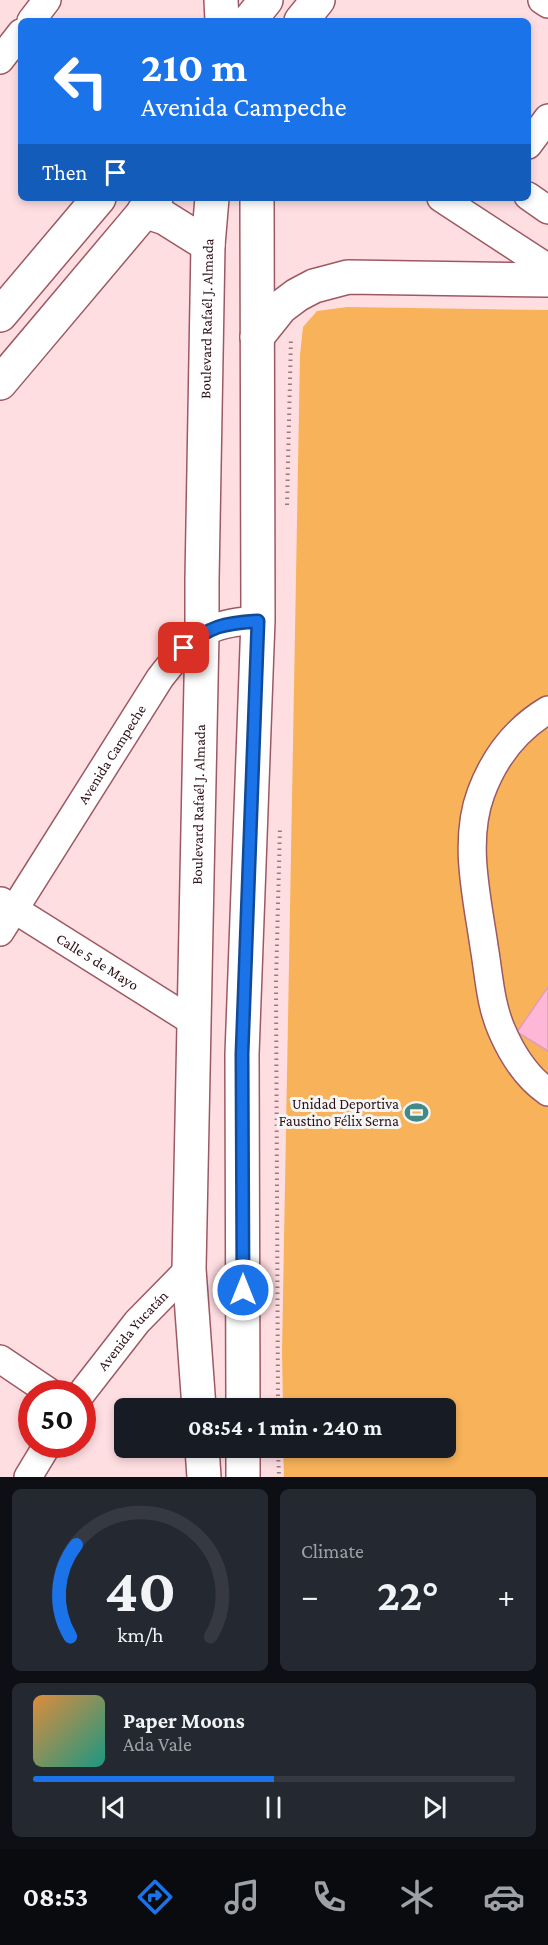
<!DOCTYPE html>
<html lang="en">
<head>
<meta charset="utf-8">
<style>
	:root { --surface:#171b24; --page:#242831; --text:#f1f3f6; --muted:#9ea1a6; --line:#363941; --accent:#1a73e8 }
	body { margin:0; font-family:"Crimson Pro",serif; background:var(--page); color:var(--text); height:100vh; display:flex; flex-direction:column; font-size:22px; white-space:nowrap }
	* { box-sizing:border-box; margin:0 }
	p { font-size:20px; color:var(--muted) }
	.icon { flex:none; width:33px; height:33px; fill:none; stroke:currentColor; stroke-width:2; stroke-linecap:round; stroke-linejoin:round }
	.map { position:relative; height:1477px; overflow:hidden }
	.side { display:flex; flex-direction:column; gap:12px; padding:12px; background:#0d0f14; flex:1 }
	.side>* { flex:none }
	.hud { position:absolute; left:18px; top:18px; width:513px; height:183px; border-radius:9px; box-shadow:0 3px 9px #0003; background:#1a73e8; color:#fff; overflow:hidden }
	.speed { position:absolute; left:18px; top:1380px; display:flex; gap:12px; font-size:30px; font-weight:700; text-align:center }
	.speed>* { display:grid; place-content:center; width:78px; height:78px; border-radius:50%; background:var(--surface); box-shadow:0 3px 9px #0003; line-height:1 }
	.speed .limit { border:9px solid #d22; background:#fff; color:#111 }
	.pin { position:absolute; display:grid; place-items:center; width:51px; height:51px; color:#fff; margin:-26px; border-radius:12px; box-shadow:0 3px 9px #0006 }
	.me { position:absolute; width:66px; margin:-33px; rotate:0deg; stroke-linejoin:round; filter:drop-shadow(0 0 4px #0008) }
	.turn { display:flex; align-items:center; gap:21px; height:126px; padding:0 24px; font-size:27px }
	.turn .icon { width:78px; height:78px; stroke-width:2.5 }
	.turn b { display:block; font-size:42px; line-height:51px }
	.then { display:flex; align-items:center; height:57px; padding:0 24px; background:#0003; gap:12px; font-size:22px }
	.big { font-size:45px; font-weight:700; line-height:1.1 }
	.side .card { flex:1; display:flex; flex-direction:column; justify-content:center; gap:9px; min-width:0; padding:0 21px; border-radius:9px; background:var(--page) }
	.side .dial { align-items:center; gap:0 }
	.dial svg { height:156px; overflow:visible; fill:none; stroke:var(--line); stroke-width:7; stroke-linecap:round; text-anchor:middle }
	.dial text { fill:var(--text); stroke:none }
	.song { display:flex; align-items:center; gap:18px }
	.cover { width:72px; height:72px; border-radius:9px; background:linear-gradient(135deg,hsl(30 70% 55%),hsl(170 70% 35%)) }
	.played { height:6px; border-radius:3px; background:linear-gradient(90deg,var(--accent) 50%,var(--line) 50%) }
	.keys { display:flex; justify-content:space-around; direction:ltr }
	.heat { display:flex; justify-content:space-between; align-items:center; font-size:33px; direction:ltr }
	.side .tiles { flex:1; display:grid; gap:12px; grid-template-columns:1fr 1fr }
	.card:last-child { grid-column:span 2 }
	.trip { position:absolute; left:114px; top:1398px; width:342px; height:60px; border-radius:9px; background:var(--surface); box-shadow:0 3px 9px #0003; font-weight:700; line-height:60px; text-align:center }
	.tab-bar { display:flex; height:96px; justify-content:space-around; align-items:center; background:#090b0e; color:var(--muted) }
	.tab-bar .icon { width:42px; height:42px }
	.tab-bar .current { color:var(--accent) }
	.tab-bar b { font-size:27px; color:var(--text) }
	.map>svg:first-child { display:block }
</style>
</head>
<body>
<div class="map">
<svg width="548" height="1477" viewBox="0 0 548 1477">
	<rect width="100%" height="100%" fill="#ffdee2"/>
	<path fill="#f8b35a" d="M347,307L548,310V1477H284L283,1448H446V1408H283L282,1352L300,355L303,327L317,311Z"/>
	<path fill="#feb7d6" stroke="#e19cbb" stroke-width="1.5" d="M548,987V1051L517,1032Z"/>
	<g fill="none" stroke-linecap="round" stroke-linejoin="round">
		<defs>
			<g id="minor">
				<path d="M542,0L548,4"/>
				<path d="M31,21L47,0"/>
				<path d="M0,60L21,33"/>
				<path d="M528,145L548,118"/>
				<path d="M528,196L548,210"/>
				<path d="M441,198L548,268"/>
				<path d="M548,710C516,729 494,758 481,793C463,841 477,897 484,946C489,975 490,1004 502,1031C512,1054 526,1077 548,1092"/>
				<path id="s1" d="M1,901L195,1023"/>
				<path id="s2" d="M0,932L160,678C193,636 202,624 258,620"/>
				<path d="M0,1359L52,1394"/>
				<path id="s3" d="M81,1394L137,1322L189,1269"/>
				<path d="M28,1477L48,1444"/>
			</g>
			<g id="major">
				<path d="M221,0L222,21"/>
				<path d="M249,21L266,0"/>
				<path d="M301,21L318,0"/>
				<path d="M144,211L165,218L208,245"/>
				<path d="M0,315L99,198"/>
				<path d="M257,337L281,307L297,295L314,286L348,277L548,280"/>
				<path d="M0,383L156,198"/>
				<path id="s4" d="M199,1408L189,1269L202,633V580L208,245L212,198"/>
				<path d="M243,1408L242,1054L258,620L257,198"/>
				<path d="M202,1448L204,1477"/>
				<path d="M243,1448V1477"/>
			</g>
		</defs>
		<use href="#minor" stroke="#9d5963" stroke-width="30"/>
		<use href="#major" stroke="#9d5963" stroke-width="36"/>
		<g stroke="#987a7e" stroke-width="4" stroke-dasharray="1.5 4.5" stroke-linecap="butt">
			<path d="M287,505L291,338"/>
			<path d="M278,1408L276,982L280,827"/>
			<path d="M278,1448L279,1477"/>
		</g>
		<use href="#minor" stroke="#fff" stroke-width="27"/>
		<use href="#major" stroke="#fff" stroke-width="33"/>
	</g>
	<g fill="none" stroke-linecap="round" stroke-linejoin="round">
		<defs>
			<path id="route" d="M184,648C210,626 224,623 258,621L242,1054L243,1290"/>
		</defs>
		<use href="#route" stroke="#114b97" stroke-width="15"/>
		<use href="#route" stroke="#1a73e8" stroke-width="10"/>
	</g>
	<defs>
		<symbol id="stadium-bare" viewBox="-9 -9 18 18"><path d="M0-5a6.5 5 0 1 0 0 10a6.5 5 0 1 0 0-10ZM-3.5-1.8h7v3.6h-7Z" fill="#438a86" stroke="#f5f5f5" stroke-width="2.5" paint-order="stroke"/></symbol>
	</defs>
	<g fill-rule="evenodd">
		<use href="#stadium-bare" x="400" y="1096" width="33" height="33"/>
	</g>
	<g text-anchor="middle" stroke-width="6" stroke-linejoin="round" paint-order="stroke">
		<g font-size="15" fill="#2c1015" stroke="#f5f5f5">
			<text dy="5" stroke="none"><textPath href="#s4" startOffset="1090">Boulevard Rafaél J. Almada</textPath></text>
			<text dy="5" stroke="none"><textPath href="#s2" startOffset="210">Avenida Campeche</textPath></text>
			<text dy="5" stroke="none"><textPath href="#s4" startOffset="604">Boulevard Rafaél J. Almada</textPath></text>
			<text dy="5" stroke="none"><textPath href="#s1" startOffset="114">Calle 5 de Mayo</textPath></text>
			<text dy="5" stroke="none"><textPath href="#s3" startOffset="82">Avenida Yucatán</textPath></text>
		</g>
		<g font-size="15" fill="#2c1015" stroke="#f5f5f5" text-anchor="end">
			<text x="399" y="1109">Unidad Deportiva<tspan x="399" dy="17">Faustino Félix Serna</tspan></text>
		</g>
	</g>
</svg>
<div class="speed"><div class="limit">50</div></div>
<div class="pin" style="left:184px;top:648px;background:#d93025"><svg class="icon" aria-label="arrive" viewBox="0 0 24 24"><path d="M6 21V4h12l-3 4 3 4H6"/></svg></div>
<svg class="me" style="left:243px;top:1290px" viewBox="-20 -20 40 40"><circle r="17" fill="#1a73e8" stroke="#fff" stroke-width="3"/><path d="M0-11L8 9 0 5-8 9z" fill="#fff"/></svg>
<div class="trip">08:54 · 1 min · 240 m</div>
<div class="hud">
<div class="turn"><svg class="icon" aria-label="left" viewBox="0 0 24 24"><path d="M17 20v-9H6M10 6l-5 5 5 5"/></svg><div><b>210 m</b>Avenida Campeche</div></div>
<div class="then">Then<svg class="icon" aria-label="arrive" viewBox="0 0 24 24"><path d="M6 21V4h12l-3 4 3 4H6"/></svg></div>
</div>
</div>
<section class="side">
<div class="tiles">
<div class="card dial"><svg viewBox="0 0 100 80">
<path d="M14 69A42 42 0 1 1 86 69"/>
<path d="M14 69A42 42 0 0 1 17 22" stroke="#1a73e8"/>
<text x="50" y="56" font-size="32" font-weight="700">40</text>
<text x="50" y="72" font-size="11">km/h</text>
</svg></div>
<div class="card"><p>Climate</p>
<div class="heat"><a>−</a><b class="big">22°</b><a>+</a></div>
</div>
<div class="card">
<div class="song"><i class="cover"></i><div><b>Paper Moons</b><p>Ada Vale</p></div></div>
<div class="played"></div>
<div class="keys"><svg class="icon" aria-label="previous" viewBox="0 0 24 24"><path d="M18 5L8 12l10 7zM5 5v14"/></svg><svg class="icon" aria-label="pause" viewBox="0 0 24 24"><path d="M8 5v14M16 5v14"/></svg><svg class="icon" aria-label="next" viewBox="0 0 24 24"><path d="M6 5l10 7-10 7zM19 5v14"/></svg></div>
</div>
</div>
</section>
<nav class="tab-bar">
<b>08:53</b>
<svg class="icon current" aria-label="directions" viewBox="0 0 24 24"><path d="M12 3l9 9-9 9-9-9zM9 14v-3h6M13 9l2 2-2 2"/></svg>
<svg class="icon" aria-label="music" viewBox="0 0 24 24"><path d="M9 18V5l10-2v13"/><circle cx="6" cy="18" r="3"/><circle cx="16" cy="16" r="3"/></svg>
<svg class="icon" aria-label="phone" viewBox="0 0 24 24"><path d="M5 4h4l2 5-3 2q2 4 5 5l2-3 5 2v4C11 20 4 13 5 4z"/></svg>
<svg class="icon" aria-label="climate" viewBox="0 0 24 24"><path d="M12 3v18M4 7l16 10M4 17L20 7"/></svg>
<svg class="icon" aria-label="car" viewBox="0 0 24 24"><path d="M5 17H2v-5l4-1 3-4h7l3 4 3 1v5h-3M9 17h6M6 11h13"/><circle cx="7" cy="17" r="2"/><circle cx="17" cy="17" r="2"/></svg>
</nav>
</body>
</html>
